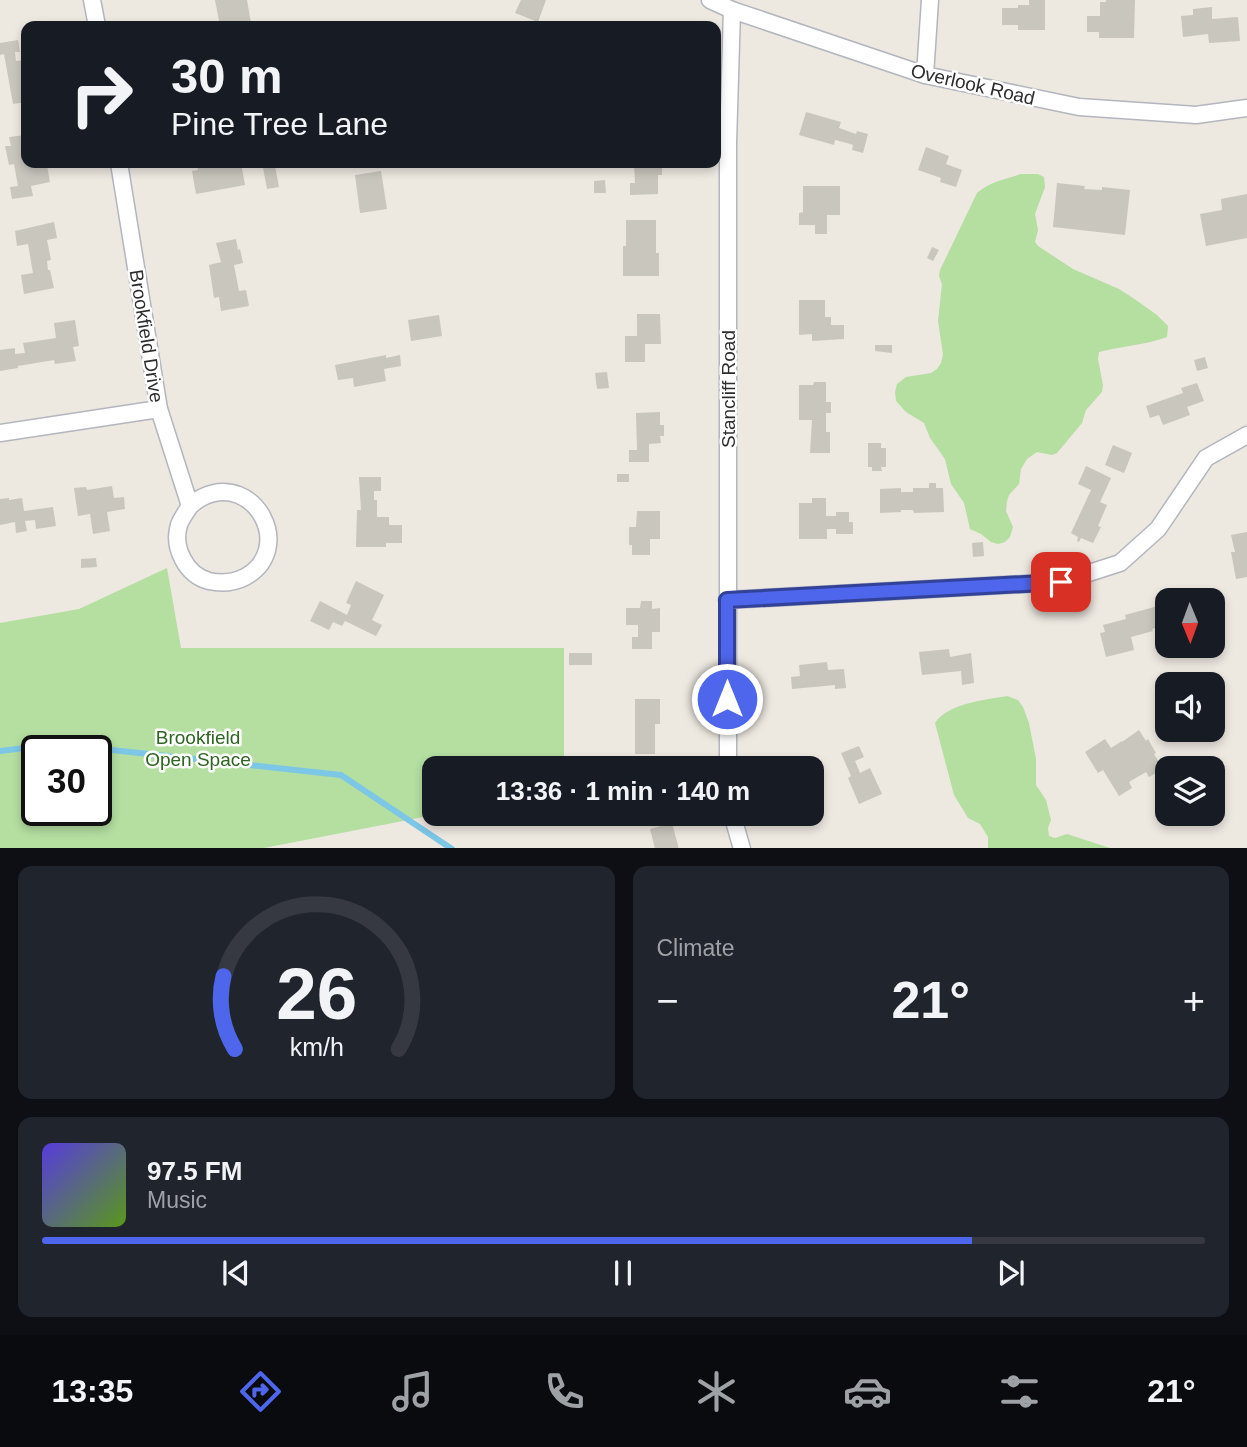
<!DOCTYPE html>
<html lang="en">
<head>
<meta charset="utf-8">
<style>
	:root { --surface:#171b24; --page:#20242c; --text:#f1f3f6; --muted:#9ea1a6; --line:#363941; --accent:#4e66ec }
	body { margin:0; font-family:Helvetica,sans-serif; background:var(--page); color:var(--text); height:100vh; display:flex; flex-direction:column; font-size:26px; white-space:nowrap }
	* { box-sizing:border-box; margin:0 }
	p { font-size:23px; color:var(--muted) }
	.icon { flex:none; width:38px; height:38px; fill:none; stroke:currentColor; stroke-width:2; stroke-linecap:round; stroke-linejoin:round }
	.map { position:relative; height:848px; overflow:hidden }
	.drawer { display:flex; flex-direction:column; gap:18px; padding:18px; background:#0d0f14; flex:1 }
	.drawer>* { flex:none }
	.top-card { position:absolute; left:21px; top:21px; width:700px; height:147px; border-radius:14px; box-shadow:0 4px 10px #0003; background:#171b24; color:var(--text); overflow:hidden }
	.needle { width:46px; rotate:179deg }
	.controls { position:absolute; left:1155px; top:588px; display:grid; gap:14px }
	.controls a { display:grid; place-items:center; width:70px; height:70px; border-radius:14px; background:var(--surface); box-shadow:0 4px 10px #0003; font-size:35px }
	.speed { position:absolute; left:21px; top:735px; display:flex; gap:14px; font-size:35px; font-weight:700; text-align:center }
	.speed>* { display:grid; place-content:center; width:91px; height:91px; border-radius:50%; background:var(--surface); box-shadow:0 4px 10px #0003; line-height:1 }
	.speed .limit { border:4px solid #111; border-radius:10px; background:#fff; color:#111 }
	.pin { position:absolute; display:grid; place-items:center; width:60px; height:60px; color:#fff; margin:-30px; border-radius:14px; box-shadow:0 4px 10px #0006 }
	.me { position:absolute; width:77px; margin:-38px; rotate:0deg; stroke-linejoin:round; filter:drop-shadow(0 0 5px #0008) }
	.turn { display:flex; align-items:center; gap:24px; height:147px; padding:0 35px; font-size:32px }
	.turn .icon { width:91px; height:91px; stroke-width:2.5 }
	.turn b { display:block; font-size:49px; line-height:60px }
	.big { font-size:52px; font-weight:700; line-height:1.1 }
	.drawer .widget { flex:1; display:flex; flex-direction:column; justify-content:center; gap:10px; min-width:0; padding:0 24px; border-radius:14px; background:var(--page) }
	.drawer .dial { align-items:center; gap:0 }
	.dial svg { height:182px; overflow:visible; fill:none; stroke:var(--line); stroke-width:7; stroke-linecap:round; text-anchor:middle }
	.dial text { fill:var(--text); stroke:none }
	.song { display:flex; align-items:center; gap:21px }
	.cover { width:84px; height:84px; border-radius:10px; background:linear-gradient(135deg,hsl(250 70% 55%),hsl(90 70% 35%)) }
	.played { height:7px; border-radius:4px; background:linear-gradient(90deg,var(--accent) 80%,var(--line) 80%) }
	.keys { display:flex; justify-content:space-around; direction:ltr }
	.heat { display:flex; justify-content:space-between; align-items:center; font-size:38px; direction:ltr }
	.drawer .tiles { flex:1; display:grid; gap:18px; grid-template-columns:1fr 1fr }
	.widget:last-child { grid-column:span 2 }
	.trip { position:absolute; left:422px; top:756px; width:402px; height:70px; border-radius:14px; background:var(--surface); box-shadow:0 4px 10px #0003; font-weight:700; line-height:70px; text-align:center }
	.tabs { display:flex; height:112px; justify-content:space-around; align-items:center; background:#090b0e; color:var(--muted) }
	.tabs .icon { width:49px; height:49px }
	.tabs .current { color:var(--accent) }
	.tabs b { font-size:32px; color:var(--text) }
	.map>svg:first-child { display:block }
</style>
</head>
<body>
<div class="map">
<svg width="1247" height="849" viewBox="0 0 1247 849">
	<rect width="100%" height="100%" fill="#ede8e0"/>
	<g fill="#b4dfa1" fill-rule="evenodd">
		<path d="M1021,174H1038L1044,177L1045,187L1035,214L1038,230L1035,242L1038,246L1073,269L1119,289L1133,298L1157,315L1168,326L1167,337C1145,345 1122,346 1099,352L1098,359L1103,385L1102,392L1086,410L1082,423L1057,453L1052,455L1037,452L1027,459L1021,469L1019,484L1009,495L1007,501L1006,511L1013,527L1010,537L1005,542L998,544L991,542L981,534L970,529L964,503L951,484L945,459L930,438L924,423L906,412L896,401L895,392L897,384L906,377L931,373L937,369L941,363L943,354L938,321L942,284L939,276L940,270L977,193C989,182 1006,179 1021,174Z"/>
		<path d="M167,568L181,648H564V768H434V814H439L264,848H0V623L79,609ZM37,751H96V810H37Z"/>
		<path d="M1007,696L1018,700L1023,707L1029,723L1036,759V785L1046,800L1051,820L1048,828L1049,836L1055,838L1067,834L1110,848H988V837L980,824L968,818L954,795L935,723C948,703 985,700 1007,696Z"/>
	</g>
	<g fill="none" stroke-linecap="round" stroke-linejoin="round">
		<path stroke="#7cc6e6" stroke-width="6" d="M0,751L57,744L341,775L452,849"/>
	</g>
	<g fill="#c9c6be">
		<path d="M215,0H247L251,23L220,26Z"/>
		<path d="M521,0H546L538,22L515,13Z"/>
		<path d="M1029,0H1045V30H1018V25H1002V8H1018V5H1029Z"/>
		<path d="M1106,0H1135L1134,38H1099V32H1087V16H1100V2H1106Z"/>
		<path d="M1212,7V19L1238,17L1240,41L1209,43L1208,34L1183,37L1181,16L1193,15V9Z"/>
		<path d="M18,40L20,52H15L16,61L26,60V102L13,104L4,54L0,55V43Z"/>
		<path d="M806,112L841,122L839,128L856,134L857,131L868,134L863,153L852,150L853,145L847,143L835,140L834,145L799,135Z"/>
		<path d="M26,135V163H37L38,167L47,165L50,182L31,186L33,196L12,199L10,187L18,186L14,164L9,165L5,146H11L9,137Z"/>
		<path d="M926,147L949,156L946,164L962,170L956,187L940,182L941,178L918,170Z"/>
		<path d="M196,163H209L210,167L227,164V163H241L245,185L196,194L192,171L198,170Z"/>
		<path d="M634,163H662V175H658V194L630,195V183H635Z"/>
		<path d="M275,166L279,187L267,189L263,168Z"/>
		<path d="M381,171L387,209L360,213L355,175Z"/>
		<path d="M605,180L606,193H594V181Z"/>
		<path d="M1057,183L1085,186L1084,189L1102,190V187L1130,190L1125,235L1053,227Z"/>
		<path d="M803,186H840V215H827V234H815V225H799V213L803,212Z"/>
		<path d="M1247,194V238L1206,246L1200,214L1222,210L1221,199Z"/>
		<path d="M626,220H656V253H659V276H623V246H626Z"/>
		<path d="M54,222L57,238L47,240L51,260L47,261L48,270H50L54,288L24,294L21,275L33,273L28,244L17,246L15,231Z"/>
		<path d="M236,239L238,250L240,249L243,263L234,265L239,291L246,290L249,306L221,311L219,297L214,298L209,265L221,262L216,243Z"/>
		<path d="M932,247L939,250L933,261L927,258Z"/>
		<path d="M799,300H825V317H831V325H844V339L812,341V334L799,335Z"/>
		<path d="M637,314H660L661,344H645V362H625V336H637Z"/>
		<path d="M439,315L442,336L411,341L408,320Z"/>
		<path d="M75,320L79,346L73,347L76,361L55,364L54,360L18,366V368L0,371V350L15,348V354L25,353L23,343L56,338L54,323Z"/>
		<path d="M875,345H892V353L875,351Z"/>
		<path d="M386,355V358L400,355L401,366L384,369L386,381L354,387L353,378L338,380L335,365Z"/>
		<path d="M1205,357L1208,368L1197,371L1194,360Z"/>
		<path d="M607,372L609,388L597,389L595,373Z"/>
		<path d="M814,382H826V402H831V413H826V432H830V453H810L812,420H799V385H813Z"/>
		<path d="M1197,383L1204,401L1187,407L1190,415L1163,425L1159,415L1150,418L1146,406L1183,393L1181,388Z"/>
		<path d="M660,412V425H664V436H660L661,443L649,444V462H629V450H637L636,413Z"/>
		<path d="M868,443H881V448H886V467H881L882,471H872V467H868Z"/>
		<path d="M1113,445L1132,453L1124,473L1105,465Z"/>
		<path d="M1086,466L1111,478L1100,502L1107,505L1098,526L1101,527L1093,543L1081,538L1079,542L1077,541L1078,537L1071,533L1091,490L1078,484Z"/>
		<rect x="617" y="474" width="12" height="8"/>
		<path d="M359,477H381V491H374V500H377V517H389V525H402V543H386V547H356L357,510H361Z"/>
		<path d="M929,483H936V488H943L944,512L914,513L913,510H901V512L880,513V489L901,488V492H913V488H929Z"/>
		<path d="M112,486L114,498L124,497L125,509L107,512L110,531L93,534L90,514L78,516L74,488L86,487L87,490Z"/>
		<path d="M9,498V500L22,498L24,511L53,507L56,526L36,529L35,520L25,521L27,531L16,533L15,522L0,525V499Z"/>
		<path d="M812,498H826V516H836V512H849V522H853V534H836V529H827V539H799V503H812Z"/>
		<path d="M637,511H660V539H650V555H632V545H629V527H636Z"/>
		<path d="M1247,532V577L1236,579L1231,552H1235L1231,535Z"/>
		<path d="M983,542L984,556L973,557L972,543Z"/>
		<path d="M96,558L97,567L81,568V559Z"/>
		<path d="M356,581L384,595L372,620L382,625L376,636L345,621L342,626L333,622L329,630L310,621L320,601L347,615L351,605L346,603Z"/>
		<path d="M641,601H652V609L660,608V632H652V649H632V637H638V625H626V608H640Z"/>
		<path d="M1167,601V625L1152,629L1153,631L1131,637L1134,650L1106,657L1100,633L1105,632L1103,625L1126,619L1125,615L1158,606V603Z"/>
		<path d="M949,649L950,657L971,653L974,683L962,685L961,671L922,675L919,652Z"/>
		<rect x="569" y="653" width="23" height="12"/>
		<path d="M827,662L828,670L844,669L846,688L835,689V685L792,689L791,677L800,676L799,665Z"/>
		<path d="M635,699H660V724H655V754H635Z"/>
		<path d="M1139,730L1146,741L1148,739L1156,753L1154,754L1163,769L1149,777L1146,772L1129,782L1132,788L1119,796L1103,770L1098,773L1085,752L1105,739L1111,748L1122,741V742Z"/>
		<path d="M859,746L864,757L855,761L860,773L870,768L882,794L859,804L848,778L851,776L841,753Z"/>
		<path d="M672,823L679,849H655L650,829Z"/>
	</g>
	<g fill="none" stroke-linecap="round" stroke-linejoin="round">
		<defs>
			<g id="minor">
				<path d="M92,0L97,26"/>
				<path d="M710,0L732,10L925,75L1079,107L1196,115L1247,108"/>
				<path d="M925,75L930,0"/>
				<path d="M119,163L159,409L190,506C186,512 181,519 179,525C172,547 186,575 209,581C222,584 233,583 245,577C296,549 255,472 203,497C198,499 194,503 190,506"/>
				<path d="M0,433L159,409"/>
				<path d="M727,600L1061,582L1120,563L1158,529L1206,458L1247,435"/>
				<path d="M728,768V143L732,10"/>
				<path d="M732,814L742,849"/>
			</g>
		</defs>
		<use href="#minor" stroke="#b3b6bf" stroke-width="19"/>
		<use href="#minor" stroke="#fff" stroke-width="16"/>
	</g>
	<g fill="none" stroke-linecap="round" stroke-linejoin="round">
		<defs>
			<path id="route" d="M727,699V600L1061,582"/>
		</defs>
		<use href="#route" stroke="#334299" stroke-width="18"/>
		<use href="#route" stroke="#4e66ec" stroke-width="12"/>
	</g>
	<g text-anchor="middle" stroke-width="5" stroke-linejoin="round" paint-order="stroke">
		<g font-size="19" fill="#2d2d2d" stroke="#fff">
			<text transform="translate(973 84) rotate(13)" y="7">Overlook Road</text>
			<text transform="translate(147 336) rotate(81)" y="7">Brookfield Drive</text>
			<text transform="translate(728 389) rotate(-90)" y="7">Stancliff Road</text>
		</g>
		<g font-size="19" fill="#2d6521" stroke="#fff">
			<text x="198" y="744">Brookfield<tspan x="198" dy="22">Open Space</tspan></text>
		</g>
	</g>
</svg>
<div class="controls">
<a><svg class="needle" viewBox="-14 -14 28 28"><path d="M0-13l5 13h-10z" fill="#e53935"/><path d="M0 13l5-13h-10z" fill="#9ea1a6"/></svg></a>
<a><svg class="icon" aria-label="sound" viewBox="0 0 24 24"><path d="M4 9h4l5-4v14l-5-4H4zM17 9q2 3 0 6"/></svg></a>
<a><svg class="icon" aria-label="layers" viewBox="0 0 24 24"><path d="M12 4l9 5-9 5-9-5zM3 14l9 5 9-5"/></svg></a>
</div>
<div class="speed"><div class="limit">30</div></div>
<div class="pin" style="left:1061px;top:582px;background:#d93025"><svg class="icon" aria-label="arrive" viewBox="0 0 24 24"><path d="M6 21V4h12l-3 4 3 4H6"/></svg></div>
<svg class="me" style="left:727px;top:699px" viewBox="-20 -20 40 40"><circle r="17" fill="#4e66ec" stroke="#fff" stroke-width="3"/><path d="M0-11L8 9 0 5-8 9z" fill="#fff"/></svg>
<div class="trip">13:36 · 1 min · 140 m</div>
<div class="top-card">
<div class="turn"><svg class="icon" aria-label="right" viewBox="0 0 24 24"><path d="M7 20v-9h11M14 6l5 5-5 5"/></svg><div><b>30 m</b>Pine Tree Lane</div></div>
</div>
</div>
<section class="drawer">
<div class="tiles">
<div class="widget dial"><svg viewBox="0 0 100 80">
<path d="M14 69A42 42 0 1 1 86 69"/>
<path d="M14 69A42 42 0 0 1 9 37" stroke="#4e66ec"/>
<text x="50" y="56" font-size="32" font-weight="700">26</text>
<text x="50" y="72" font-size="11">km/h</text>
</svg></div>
<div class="widget"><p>Climate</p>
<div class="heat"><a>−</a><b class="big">21°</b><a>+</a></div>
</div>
<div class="widget">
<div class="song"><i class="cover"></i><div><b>97.5 FM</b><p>Music</p></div></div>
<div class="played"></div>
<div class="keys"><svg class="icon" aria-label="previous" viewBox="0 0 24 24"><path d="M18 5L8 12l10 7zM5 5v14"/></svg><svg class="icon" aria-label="pause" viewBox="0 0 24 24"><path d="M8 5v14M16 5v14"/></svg><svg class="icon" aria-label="next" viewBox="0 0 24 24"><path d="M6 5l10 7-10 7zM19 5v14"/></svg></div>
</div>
</div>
</section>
<nav class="tabs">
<b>13:35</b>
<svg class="icon current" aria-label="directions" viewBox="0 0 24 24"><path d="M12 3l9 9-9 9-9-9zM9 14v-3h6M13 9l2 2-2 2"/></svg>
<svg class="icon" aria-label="music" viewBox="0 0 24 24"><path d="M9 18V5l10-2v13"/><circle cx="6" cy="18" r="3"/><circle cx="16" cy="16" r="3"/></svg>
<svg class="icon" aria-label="phone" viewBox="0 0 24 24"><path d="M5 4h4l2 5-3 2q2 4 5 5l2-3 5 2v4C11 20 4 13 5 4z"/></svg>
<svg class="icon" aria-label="climate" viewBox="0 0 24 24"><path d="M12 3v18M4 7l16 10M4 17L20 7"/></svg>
<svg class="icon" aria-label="car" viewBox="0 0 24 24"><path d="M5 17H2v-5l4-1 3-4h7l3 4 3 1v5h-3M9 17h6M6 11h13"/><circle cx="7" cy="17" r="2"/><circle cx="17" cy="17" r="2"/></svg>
<svg class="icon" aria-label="filters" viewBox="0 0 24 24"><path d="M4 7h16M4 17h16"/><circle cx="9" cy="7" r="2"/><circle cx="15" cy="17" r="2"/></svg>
<b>21°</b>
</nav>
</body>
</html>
